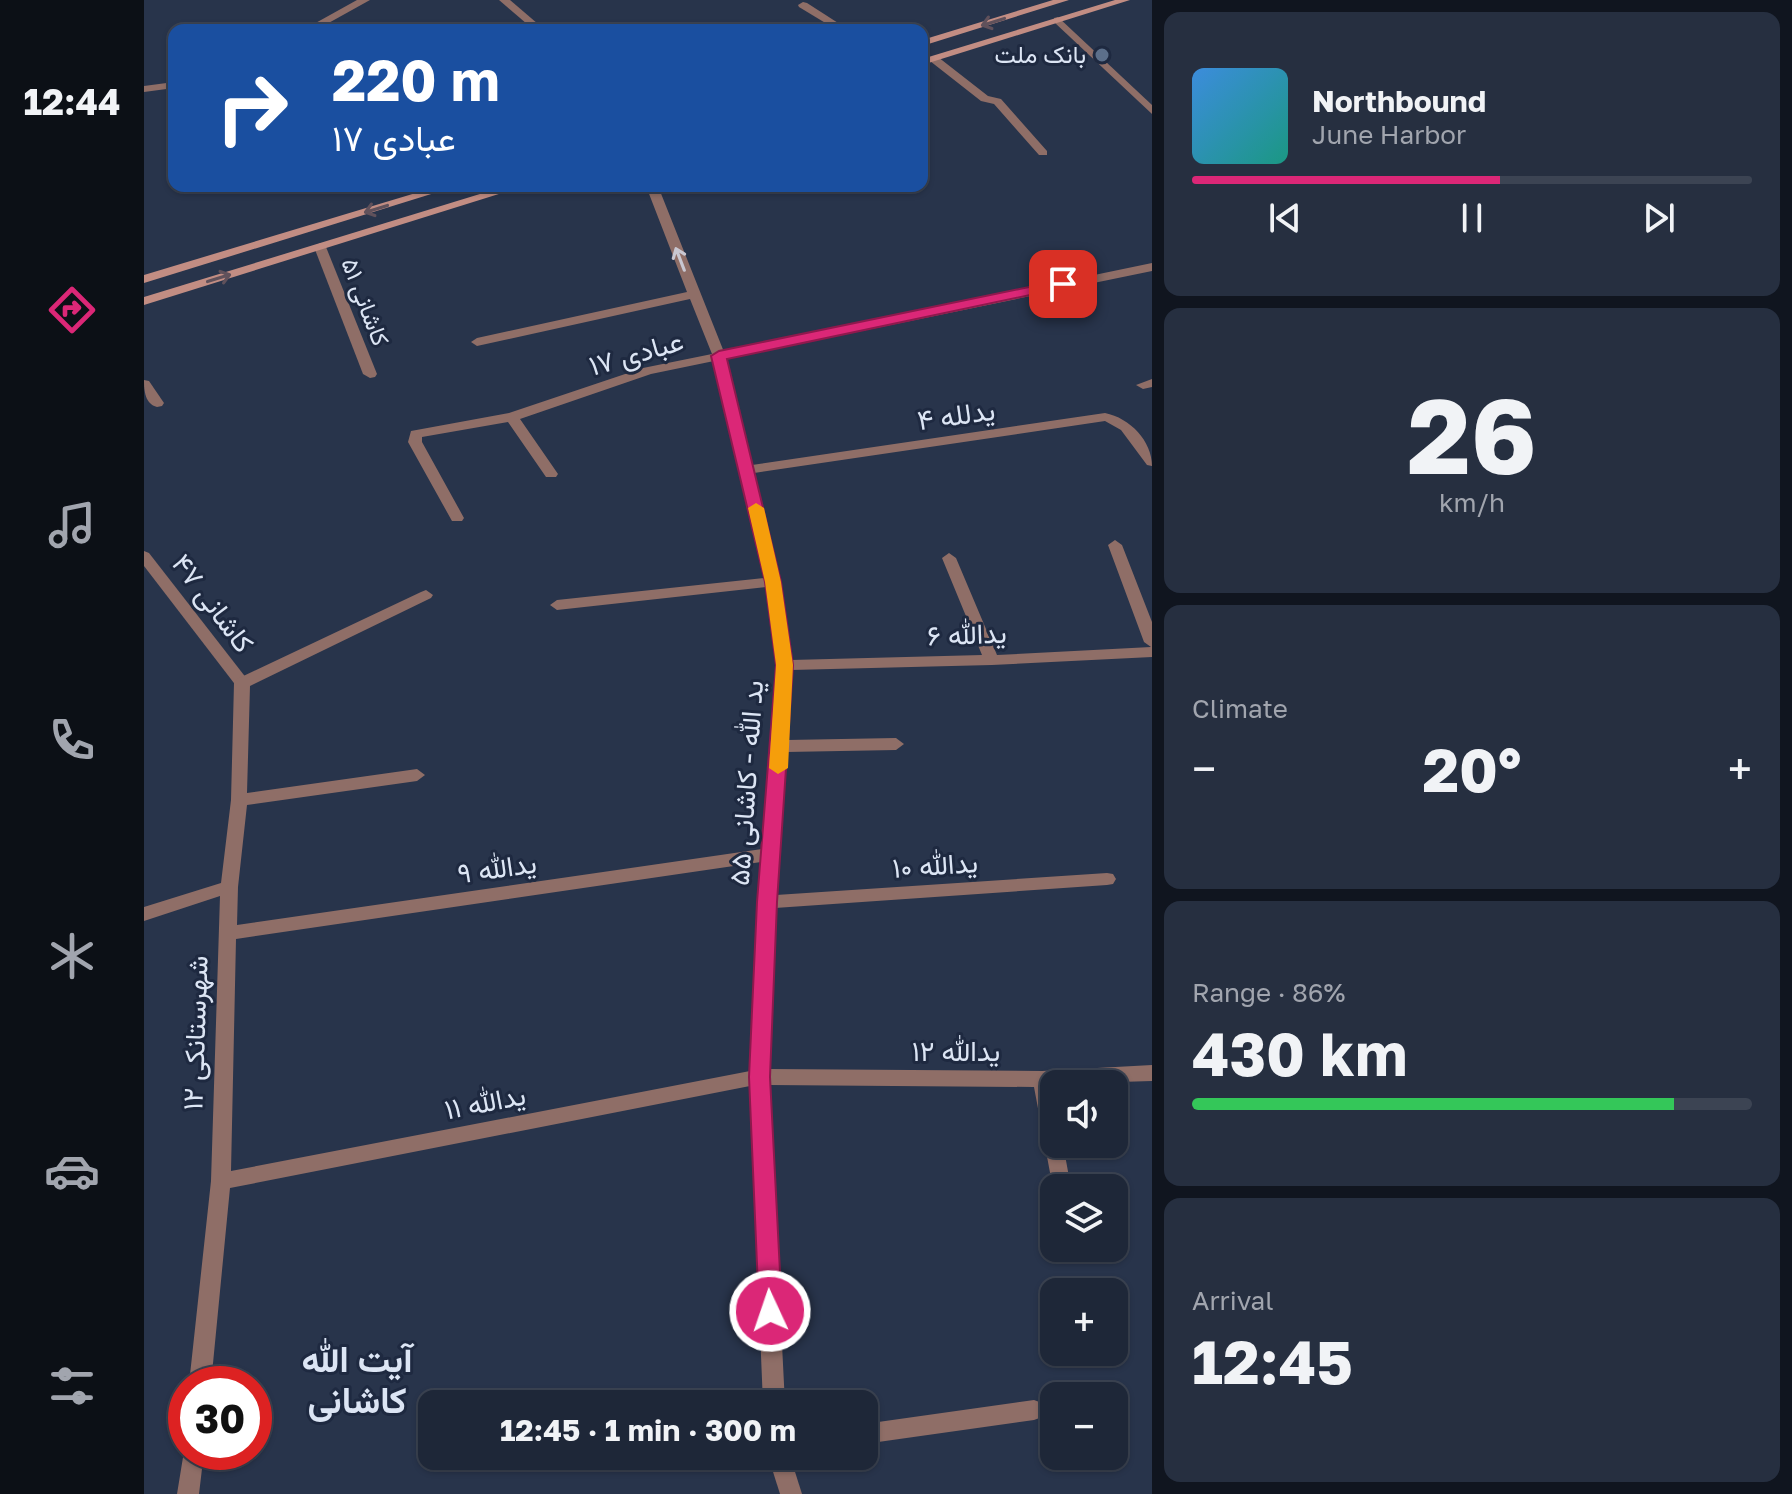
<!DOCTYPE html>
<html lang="en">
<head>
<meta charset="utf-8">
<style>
	:root { --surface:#1e2738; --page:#262f40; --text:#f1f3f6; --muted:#a1a5ae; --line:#3c4453; --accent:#db2777 }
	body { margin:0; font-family:"Golos Text",Vazirmatn,sans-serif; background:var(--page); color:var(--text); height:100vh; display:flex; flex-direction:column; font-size:30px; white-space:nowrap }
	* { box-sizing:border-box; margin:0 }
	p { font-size:26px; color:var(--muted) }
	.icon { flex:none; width:44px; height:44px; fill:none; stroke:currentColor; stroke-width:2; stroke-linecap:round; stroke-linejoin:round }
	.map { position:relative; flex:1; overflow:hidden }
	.drawer { display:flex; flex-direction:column; gap:12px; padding:12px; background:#10151f; width:640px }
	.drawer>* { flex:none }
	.guide { position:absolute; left:24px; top:24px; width:760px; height:168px; border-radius:16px; box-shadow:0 2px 6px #0004,0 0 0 2px var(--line); background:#1a4fa0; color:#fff; overflow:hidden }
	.tools { position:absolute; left:896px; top:1070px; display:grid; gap:16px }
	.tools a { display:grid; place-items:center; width:88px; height:88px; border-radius:16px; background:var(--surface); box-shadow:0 2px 6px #0004,0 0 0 2px var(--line); font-size:40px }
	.speed { position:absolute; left:24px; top:1366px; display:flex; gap:16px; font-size:40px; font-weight:700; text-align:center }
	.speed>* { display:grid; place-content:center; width:104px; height:104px; border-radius:50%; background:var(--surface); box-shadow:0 2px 6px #0004,0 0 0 2px var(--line); line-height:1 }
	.speed .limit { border:12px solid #d22; background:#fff; color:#111 }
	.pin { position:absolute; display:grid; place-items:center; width:68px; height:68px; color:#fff; margin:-34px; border-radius:16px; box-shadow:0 4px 12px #0006 }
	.me { position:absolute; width:88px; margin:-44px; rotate:357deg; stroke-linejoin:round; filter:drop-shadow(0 0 6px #0008) }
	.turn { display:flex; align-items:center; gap:28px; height:168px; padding:0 32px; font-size:36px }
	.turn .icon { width:104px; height:104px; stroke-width:2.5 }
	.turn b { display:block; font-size:56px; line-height:68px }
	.big { font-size:60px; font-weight:700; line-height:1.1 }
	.drawer .widget { flex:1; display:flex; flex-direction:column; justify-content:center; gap:12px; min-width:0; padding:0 28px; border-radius:16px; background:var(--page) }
	.drawer .dial { align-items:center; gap:0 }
	.dial b { font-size:104px; line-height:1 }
	.song { display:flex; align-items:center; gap:24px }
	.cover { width:96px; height:96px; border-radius:12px; background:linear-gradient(135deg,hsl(210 70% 55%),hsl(170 70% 35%)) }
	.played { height:8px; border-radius:4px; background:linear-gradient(90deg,var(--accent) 55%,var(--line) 55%) }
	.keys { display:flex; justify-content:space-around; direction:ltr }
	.heat { display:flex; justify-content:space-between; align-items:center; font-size:44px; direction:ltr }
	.charge { height:12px; border-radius:6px; background:linear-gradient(90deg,#34c759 86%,var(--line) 0) }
	.trip { position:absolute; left:274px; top:1390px; width:460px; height:80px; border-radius:16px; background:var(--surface); box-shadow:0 2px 6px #0004,0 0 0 2px var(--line); font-weight:700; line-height:80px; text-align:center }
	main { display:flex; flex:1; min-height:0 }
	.tabs { display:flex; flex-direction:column; width:144px; justify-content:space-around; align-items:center; background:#0c1016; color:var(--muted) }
	.tabs .icon { width:56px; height:56px }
	.tabs .current { color:var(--accent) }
	.tabs b { font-size:36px; color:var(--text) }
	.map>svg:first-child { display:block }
</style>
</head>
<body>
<main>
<nav class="tabs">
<b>12:44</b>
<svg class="icon current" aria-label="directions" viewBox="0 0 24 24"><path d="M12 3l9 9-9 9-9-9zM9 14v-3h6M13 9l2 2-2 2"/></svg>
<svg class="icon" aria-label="music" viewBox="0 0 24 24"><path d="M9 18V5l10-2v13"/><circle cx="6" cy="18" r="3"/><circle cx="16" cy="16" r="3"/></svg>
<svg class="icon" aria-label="phone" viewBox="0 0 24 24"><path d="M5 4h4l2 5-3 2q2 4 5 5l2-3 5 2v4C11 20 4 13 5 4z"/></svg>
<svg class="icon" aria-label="climate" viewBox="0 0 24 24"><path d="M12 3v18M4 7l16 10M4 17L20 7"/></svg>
<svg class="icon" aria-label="car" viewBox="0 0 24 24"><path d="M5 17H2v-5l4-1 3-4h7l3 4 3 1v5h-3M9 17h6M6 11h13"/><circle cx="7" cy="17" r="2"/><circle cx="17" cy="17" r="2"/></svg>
<svg class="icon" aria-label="filters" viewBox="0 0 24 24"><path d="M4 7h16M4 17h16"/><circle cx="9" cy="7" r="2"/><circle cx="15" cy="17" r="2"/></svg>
</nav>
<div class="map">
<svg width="1008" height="1494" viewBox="0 0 1008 1494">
	<rect width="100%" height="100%" fill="#28344b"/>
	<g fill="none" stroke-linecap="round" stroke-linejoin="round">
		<g fill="#8f6e67" fill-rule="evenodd">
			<path d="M176,243L182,247L233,374L231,377L226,378L219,374L170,247Z"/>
			<path d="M0,380L5,381L20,403L18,406L13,407C1,404 0,391 0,380Z"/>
			<path d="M0,551L5,553L103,679L106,683L103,687H93L0,566Z"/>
		</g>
		<g fill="#8f6e67" fill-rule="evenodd">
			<path d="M213,0H226L172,30H159Z"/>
			<path d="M355,0H366L401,30H390Z"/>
			<path d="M659,2L663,3L705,30H693L655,7L654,5Z"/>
			<path d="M914,17L1008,105V114L910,22V18Z"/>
			<path d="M786,57H794L844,96L857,99L903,151V155H895L850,104L837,101L786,61Z"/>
			<path d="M30,82V88L0,92V86Z"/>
			<path d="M502,186H514L580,352L1008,263V271L582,359L608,465L961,413C986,418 1008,441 1008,466L1003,465L977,430L961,421L610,473L636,582L647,660L838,655L798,558L805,553L812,558L853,655L1007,647L1000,642L964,545L971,540L978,545L1008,622V657L848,665L647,670L643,740L752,738L760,744L752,750L642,752L632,895L963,873L969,874L972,879L969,884L963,885L631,908L625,1069L898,1071L1008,1065V1081L910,1084V1144H919L927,1188H910V1194L890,1087L625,1085L641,1404H619L606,1086L86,1188L67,1384H45L67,1181L76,896L0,921V907L77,883L87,800L90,683L93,679L277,592L282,590L289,595L287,598L106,686L103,793L273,769L281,775L273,781L103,805L94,887L93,925L618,849L632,665L622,587L413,610L406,605L413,600L621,578L570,361L507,374L376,419L414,474L412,477H402L364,422L278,437V442L320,518L318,521H308L264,442L267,431L365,413L499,368L568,354L546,299L333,346L327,342L333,338L543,292ZM617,862L606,1071L87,1171L92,939Z"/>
			<path d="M1008,379V387L999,389L992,385Z"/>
			<path d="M890,1400L898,1403L901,1410L898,1417L890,1420L720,1444V1424Z"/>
			<path d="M41,1445L42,1452H60L55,1494H33Z"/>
			<path d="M624,1456H646L658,1494H636Z"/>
		</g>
		<g fill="#c28d83" fill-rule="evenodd">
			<path d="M909,0H925L778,46V40Z"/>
			<path d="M971,0H986L778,65V59Z"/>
			<path d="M295,186H313L0,283V275Z"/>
			<path d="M362,186H380L0,305V297Z"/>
		</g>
	</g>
	<defs><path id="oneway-shaft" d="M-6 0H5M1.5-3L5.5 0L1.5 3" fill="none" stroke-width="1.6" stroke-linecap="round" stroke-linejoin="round" transform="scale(2)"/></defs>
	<g stroke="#60515b">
		<use href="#oneway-shaft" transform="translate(849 22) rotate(163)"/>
		<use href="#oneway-shaft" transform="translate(232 209) rotate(163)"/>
		<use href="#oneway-shaft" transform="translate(75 278) rotate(-17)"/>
	</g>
	<use stroke="#c9c7d1" href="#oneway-shaft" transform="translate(536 259) rotate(-111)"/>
	<path fill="#db2777" stroke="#8e194d" stroke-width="2" d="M919,280L924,281V287L583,359L637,582L649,665L633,902L626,1077L638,1311L634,1318L626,1322L618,1318L615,1311L605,1077L613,902L632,665L621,582L567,356L575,351Z"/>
	<path fill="#f59e0b" d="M612,503L620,508L637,582L649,665L644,768L634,774L625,768L632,665L621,582L604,508Z"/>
	<circle fill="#5c6f8a" stroke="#1e2940" stroke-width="3" cx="958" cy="55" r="8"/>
	<g text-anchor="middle" stroke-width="6" stroke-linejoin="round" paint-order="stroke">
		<g font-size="24" fill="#dce5f4" stroke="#1e2940" text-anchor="end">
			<text x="942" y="63">بانک ملت</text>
		</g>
		<g font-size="24" fill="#dce5f4" stroke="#1e2940">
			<text transform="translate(221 302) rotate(69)" y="8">کاشانی ۵۱</text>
		</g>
		<g font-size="28" fill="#dce5f4" stroke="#1e2940">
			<text transform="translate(492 353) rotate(-16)" y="10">عبادی ۱۷</text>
			<text transform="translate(812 415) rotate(-8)" y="10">یدلله ۴</text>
			<text transform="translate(69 603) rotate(53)" y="10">کاشانی ۴۷</text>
			<text transform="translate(823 634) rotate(-2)" y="10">یدالله ۶</text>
			<text transform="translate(602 783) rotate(-86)" y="10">ید الله - کاشانی ۵۵</text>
			<text transform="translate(791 865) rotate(-4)" y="10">یدالله ۱۰</text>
			<text transform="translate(353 868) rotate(-8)" y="10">یدالله ۹</text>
			<text transform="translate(51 1033) rotate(-88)" y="10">شهرستانکی ۱۲</text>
			<text x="812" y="1061">یدالله ۱۲</text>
			<text transform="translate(341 1102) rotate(-11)" y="10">یدالله ۱۱</text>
		</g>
		<g font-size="36" font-weight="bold" fill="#dce5f4" stroke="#1e2940">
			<text x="213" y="1372">آیت الله<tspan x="213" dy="41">کاشانی</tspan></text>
		</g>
	</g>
</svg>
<div class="tools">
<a><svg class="icon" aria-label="sound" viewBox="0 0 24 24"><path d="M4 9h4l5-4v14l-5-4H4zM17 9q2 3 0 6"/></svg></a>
<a><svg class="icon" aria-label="layers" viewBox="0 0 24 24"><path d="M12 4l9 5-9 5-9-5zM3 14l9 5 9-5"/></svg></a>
<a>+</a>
<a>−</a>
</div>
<div class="speed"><div class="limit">30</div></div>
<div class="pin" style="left:919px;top:284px;background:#d93025"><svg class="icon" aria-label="arrive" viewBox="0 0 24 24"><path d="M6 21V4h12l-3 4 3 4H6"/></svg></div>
<svg class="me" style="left:626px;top:1311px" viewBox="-20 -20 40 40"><circle r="17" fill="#db2777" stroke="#fff" stroke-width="3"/><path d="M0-11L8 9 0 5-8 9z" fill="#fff"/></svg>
<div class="trip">12:45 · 1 min · 300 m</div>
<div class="guide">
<div class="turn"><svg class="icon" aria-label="right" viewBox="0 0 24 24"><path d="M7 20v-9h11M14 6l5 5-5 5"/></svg><div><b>220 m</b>عبادی ۱۷</div></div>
</div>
</div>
<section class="drawer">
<div class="widget">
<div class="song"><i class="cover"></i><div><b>Northbound</b><p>June Harbor</p></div></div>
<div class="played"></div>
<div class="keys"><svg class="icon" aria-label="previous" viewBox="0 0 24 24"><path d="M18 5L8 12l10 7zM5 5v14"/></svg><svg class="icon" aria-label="pause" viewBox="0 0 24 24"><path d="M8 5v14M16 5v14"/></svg><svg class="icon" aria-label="next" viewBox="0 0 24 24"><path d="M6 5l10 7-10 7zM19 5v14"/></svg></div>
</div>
<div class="widget dial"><b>26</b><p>km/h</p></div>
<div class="widget"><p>Climate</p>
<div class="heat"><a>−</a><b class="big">20°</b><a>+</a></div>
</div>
<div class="widget"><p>Range · 86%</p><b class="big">430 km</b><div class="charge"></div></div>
<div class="widget"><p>Arrival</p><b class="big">12:45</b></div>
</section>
</main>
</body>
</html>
